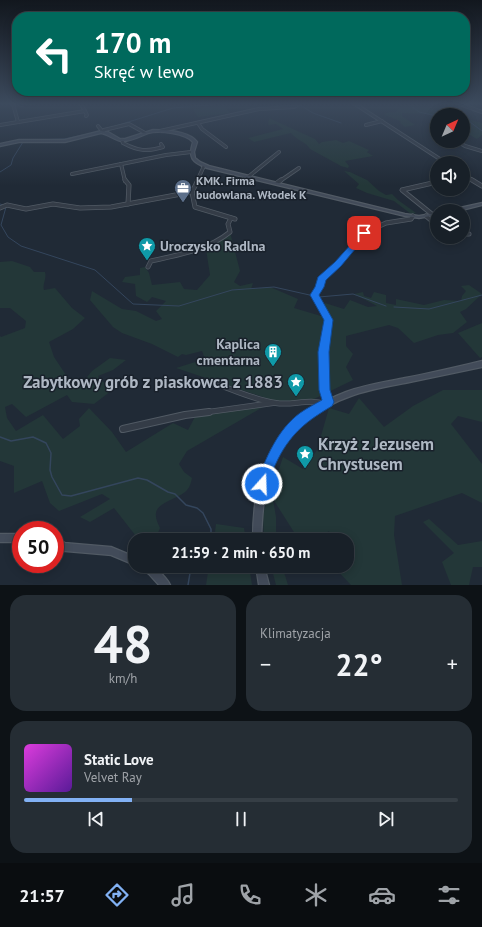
<!DOCTYPE html>
<html lang="pl">
<head>
<meta charset="utf-8">
<style>
	:root { --surface:#182028; --page:#252d34; --text:#f1f3f6; --muted:#9fa3a8; --line:#363e45; --accent:#82b1f4 }
	body { margin:0; font-family:"PT Sans",sans-serif; background:var(--page); color:var(--text); height:100vh; display:flex; flex-direction:column; font-size:15px; white-space:nowrap }
	* { box-sizing:border-box; margin:0 }
	p { font-size:13px; color:var(--muted) }
	.icon { flex:none; width:22px; height:22px; fill:none; stroke:currentColor; stroke-width:2; stroke-linecap:round; stroke-linejoin:round }
	.map { position:relative; height:585px; overflow:hidden }
	.sheet { display:flex; flex-direction:column; gap:10px; padding:10px; background:#0d1216; flex:1 }
	.sheet>* { flex:none }
	.banner { position:absolute; left:12px; top:12px; width:458px; height:84px; border-radius:16px; box-shadow:0 2px 10px #0003,0 0 0 1px var(--line); background:#00695c; color:#fff; overflow:hidden }
	.needle { width:26px; rotate:44deg }
	.controls { position:absolute; left:430px; top:108px; display:grid; gap:8px }
	.controls a { display:grid; place-items:center; width:40px; height:40px; border-radius:50%; background:var(--surface); box-shadow:0 2px 10px #0003,0 0 0 1px var(--line); font-size:20px }
	.speed { position:absolute; left:12px; top:521px; display:flex; gap:8px; font-size:20px; font-weight:700; text-align:center }
	.speed>* { display:grid; place-content:center; width:52px; height:52px; border-radius:50%; background:var(--surface); box-shadow:0 2px 10px #0003,0 0 0 1px var(--line); line-height:1 }
	.speed .limit { border:6px solid #d22; background:#fff; color:#111 }
	.pin { position:absolute; display:grid; place-items:center; width:34px; height:34px; color:#fff; margin:-17px; border-radius:8px; box-shadow:0 2px 6px #0006 }
	.me { position:absolute; width:44px; margin:-22px; rotate:20deg; stroke-linejoin:round; filter:drop-shadow(0 0 3px #0008) }
	.turn { display:flex; align-items:center; gap:14px; height:84px; padding:0 16px; font-size:18px }
	.turn .icon { width:52px; height:52px; stroke-width:2.5 }
	.turn b { display:block; font-size:28px; line-height:34px }
	.big { font-size:30px; font-weight:700; line-height:1.1 }
	.sheet .card { flex:1; display:flex; flex-direction:column; justify-content:center; gap:6px; min-width:0; padding:0 14px; border-radius:16px; background:var(--page) }
	.sheet .dial { align-items:center; gap:0 }
	.dial b { font-size:52px; line-height:1 }
	.song { display:flex; align-items:center; gap:12px }
	.cover { width:48px; height:48px; border-radius:6px; background:linear-gradient(135deg,hsl(300 70% 55%),hsl(270 70% 35%)) }
	.played { height:4px; border-radius:2px; background:linear-gradient(90deg,var(--accent) 25%,var(--line) 25%) }
	.keys { display:flex; justify-content:space-around; direction:ltr }
	.heat { display:flex; justify-content:space-between; align-items:center; font-size:22px; direction:ltr }
	.sheet .tiles { flex:1; display:grid; gap:10px; grid-template-columns:1fr 1fr }
	.card:last-child { grid-column:span 2 }
	.trip { position:absolute; left:128px; top:533px; width:226px; height:40px; border-radius:16px; background:var(--surface); box-shadow:0 2px 10px #0003,0 0 0 1px var(--line); font-weight:700; line-height:40px; text-align:center }
	.tabs { display:flex; height:64px; justify-content:space-around; align-items:center; background:#0a0d10; color:var(--muted) }
	.tabs .icon { width:28px; height:28px }
	.tabs .active { color:var(--accent) }
	.tabs b { font-size:18px; color:var(--text) }
	.map>svg:first-child { display:block }
</style>
</head>
<body>
<div class="map">
<svg width="482" height="585" viewBox="0 0 482 585">
	<rect width="100%" height="100%" fill="#202a36"/>
	<g fill="#233738">
		<path d="M401,104H416L453,115H437V117L426,114L402,113V116L415,125L405,127L400,123L401,122L400,121L385,115L386,113L395,112L401,107Z"/>
		<path d="M224,105L230,113L198,117L193,109Z"/>
		<path d="M269,118L315,139L319,144L322,142L336,140L343,143L349,141L369,150L367,152L373,156L345,161L349,166L348,168L341,166L310,149C305,141 296,140 291,133L254,142L248,138L283,129L276,124L268,125Z"/>
		<path d="M463,118L482,123V135L477,139L470,135L463,134Z"/>
		<path d="M344,171L350,172L367,180L379,191L386,195L392,194L398,200L416,213L411,214L394,201L367,193L356,188L359,184Z"/>
		<path d="M230,232L240,271L234,282L240,286L253,283L251,289L270,287L298,299L294,308L321,316L325,303L344,309L350,300L368,307L377,306L354,294L363,292L364,296L371,298L374,292L386,295V303L396,305V299L424,305L444,300L461,301L462,296L466,291L461,286L469,285L482,294L466,309L460,312L467,322L453,333L438,335L414,343L398,328L389,325L346,336V346L353,354L346,367L353,380L310,401L308,399L303,402L275,401L176,368L205,359L202,351L186,355L182,354L178,357L152,344L122,333L113,327L90,300L92,291L122,309L136,311L156,321L162,319L156,311L166,301L152,297L147,302L136,296L135,284L122,282L125,277L140,275V268L145,267L149,273L152,285L180,282L184,289L197,290L210,275L206,249L219,242Z"/>
		<path d="M12,261L30,267L34,272H45C47,279 42,284 44,290L55,288L72,308L85,318L73,329L49,342L54,357L72,384L83,382L92,371L110,358L126,360L113,370L98,376L111,391L94,404L72,402L67,395L26,417L12,404L5,407L7,418L16,431L43,415L63,439L80,426L79,419L89,408L112,432L126,452L173,423L188,430L197,413L263,407L187,451L179,464L184,472L192,478C191,482 190,487 187,490C181,498 157,502 156,513C155,518 158,524 160,528L155,540H139L114,508L90,522L80,517L110,499L102,494L59,511L50,503L42,481L14,493V466L0,461V336L1,337L25,328L26,321L10,308H0V262Z"/>
		<path d="M482,323V357L480,358L458,333Z"/>
		<path d="M443,390H482V422L458,416L451,424L482,464V503L462,493L395,516L394,535L402,585H351L333,566H347V540H330L329,531L318,540H299L273,499L276,517V540H264L263,515L273,478V494L276,478L283,457L303,469L324,441L321,436L329,408L349,414L359,398L384,427L413,406Z"/>
		<path d="M429,519L458,545L482,541V567H473L469,585H451L442,562L454,553L423,522Z"/>
		<path d="M216,524L244,528L246,540H214Z"/>
		<path d="M209,566H249L252,585H206Z"/>
		<path d="M271,566H282L288,585H276Z"/>
	</g>
	<g fill="none" stroke-linecap="round" stroke-linejoin="round">
		<g stroke="#34465d" stroke-width="1">
			<path d="M277,104L279,107"/>
			<path d="M409,104L419,112L437,116"/>
			<path d="M300,105L313,113L341,123"/>
			<path d="M463,122H470L482,131"/>
			<path d="M463,128V135"/>
			<path d="M90,134L173,108L220,104"/>
			<path d="M25,140L64,139L83,135"/>
			<path d="M0,172L11,165L13,158L23,142"/>
			<path d="M0,204L3,205"/>
			<path d="M6,207L1,225L8,237L21,246L95,270L133,304L179,306L232,290L274,287L314,296"/>
			<path d="M319,297L353,294L386,306"/>
			<path d="M394,307L429,309L482,295"/>
		</g>
		<g stroke="#34465d" stroke-width="1.5">
			<path d="M0,437L11,441L33,437L46,443L51,453L50,470L52,477L62,495L71,496L138,478L147,480L168,492L175,494L186,505L197,508L203,513L211,529V540"/>
			<path d="M188,585L190,573L194,566"/>
		</g>
		<defs>
			<g id="street-far3">
				<path d="M13,104L18,122"/>
				<path d="M81,104L87,115L86,116"/>
				<path d="M355,104L446,163"/>
				<path d="M460,104L482,112"/>
				<path d="M198,123L202,129L226,147"/>
				<path d="M0,125L85,111"/>
				<path d="M366,125L382,121"/>
				<path d="M98,126L103,132L104,130L129,124L145,133"/>
				<path d="M160,131L259,109L294,107L299,104"/>
				<path d="M122,140L123,143C138,151 147,152 163,147L161,144"/>
				<path d="M457,141L465,146L482,151"/>
				<path d="M121,164L125,181"/>
				<path d="M72,174L166,155L191,152"/>
				<path d="M463,174L474,181"/>
				<path d="M248,177L279,152"/>
				<path d="M197,181L204,166"/>
				<path d="M280,181L299,168"/>
			</g>
			<g id="street-far2">
				<path d="M125,180L129,185L128,204"/>
				<path d="M198,180L192,192L195,207L235,219"/>
				<path d="M472,180L482,186"/>
				<path d="M277,183L281,180"/>
				<path d="M0,208L7,205L26,209L53,204L80,208L111,207L192,192"/>
				<path d="M433,215L402,190L437,182"/>
				<path d="M426,216L437,225"/>
				<path d="M463,234H469"/>
				<path d="M148,267L151,261C178,255 208,250 230,232L228,224L231,218"/>
				<path d="M321,281V279L338,264L364,233L386,223L411,219L413,216"/>
			</g>
			<g id="street-far1">
				<path d="M321,280L320,287L315,295L328,320L323,352L325,390L328,402"/>
				<path d="M217,384C236,391 255,400 276,403C292,406 309,398 325,404"/>
				<path d="M201,413L273,403"/>
			</g>
			<path id="street" d="M123,429L185,415L209,412"/>
			<g id="secondary">
				<path d="M153,130C165,130 189,131 197,142L194,152L195,158L200,162L209,166L405,214L419,216L437,213V215L419,218L405,216L207,168C192,162 188,158 193,142C186,133 159,130 148,133C140,136 131,142 121,141C114,140 108,134 101,133L65,142H19L0,146V144L19,140H65L101,131L108,132L120,139H125Z"/>
				<path d="M482,203V205L458,211H450V210Z"/>
				<path d="M482,361V367C458,372 434,377 410,382C390,386 370,389 351,396C315,408 284,435 271,471C263,493 262,517 261,540H253C253,524 254,508 257,492C269,441 297,411 346,392C364,385 385,382 405,378C431,373 456,367 482,361Z"/>
				<rect x="0" y="534" width="21" height="8"/>
				<path d="M55,539L65,543L111,547L135,557V565L111,555L65,551L55,547Z"/>
				<path d="M140,566C144,566 150,565 153,567C158,569 168,580 170,585H159L149,574L141,569Z"/>
				<path d="M256,566H264L269,585H259Z"/>
			</g>
		</defs>
		<use href="#street-far3" stroke="#515a64" stroke-width="4"/>
		<use href="#street-far2" stroke="#515a64" stroke-width="5"/>
		<use href="#street-far1" stroke="#515a64" stroke-width="6"/>
		<use href="#street" stroke="#515a64" stroke-width="8"/>
		<use href="#secondary" stroke="#515a64" stroke-width="2.5"/>
		<use href="#street-far3" stroke="#343c47" stroke-width="2.5"/>
		<use href="#street-far2" stroke="#343c47" stroke-width="3.5"/>
		<use href="#street-far1" stroke="#343c47" stroke-width="4.5"/>
		<use href="#street" stroke="#343c47" stroke-width="6"/>
		<use href="#secondary" fill="#424b59" fill-rule="evenodd"/>
	</g>
	<linearGradient id="sky" x2="0" y2="1"><stop stop-color="#12171e"/><stop offset="0.56" stop-color="#3c4a5d"/><stop offset="1" stop-color="#3c4a5d" stop-opacity="0"/></linearGradient>
	<rect width="482" height="186" fill="url(#sky)"/>
	<path fill="#1a73e8" stroke="#114b97" d="M364,231L368,233L367,235L341,266L326,280L324,287L319,295L333,320L329,352L330,390L334,402L332,406C307,421 292,432 278,459C273,468 271,479 267,488L262,490L258,488L256,484C266,458 277,430 300,413C307,408 315,404 322,400L319,390L318,352L324,320L310,295L315,287L318,277L335,262L362,232Z"/>
	<defs>
		<symbol id="office-pin" viewBox="-11 -11 22 30"><path d="M0 17L-7.5 6A9.5 9.5 0 1 1 7.5 6Z" fill="#5c6f8a" stroke="#19212b"/><path d="M-6-3h4V-5.5h4V-3h4V5H-6ZM-1-4.5V-3h2v-1.5ZM-6 0V1H6V0Z" fill="#fff"/></symbol>
		<symbol id="sight-pin" viewBox="-11 -11 22 30"><path d="M0 17L-7.5 6A9.5 9.5 0 1 1 7.5 6Z" fill="#0f9aa8" stroke="#19212b"/><path d="M0-6L1.8-2.2L6-1.7L2.9 1.2L3.7 5.4L0 3.3L-3.7 5.4L-2.9 1.2L-6-1.7L-1.8-2.2Z" fill="#fff"/></symbol>
		<symbol id="building-pin" viewBox="-11 -11 22 30"><path d="M0 17L-7.5 6A9.5 9.5 0 1 1 7.5 6Z" fill="#0f9aa8" stroke="#19212b"/><path d="M-4-6H4V6H1V3H-1V6H-4ZM-2.5-4.3h1.7v1.8h-1.7ZM.8-4.3h1.7v1.8H.8ZM-2.5-1h1.7V.8h-1.7ZM.8-1h1.7V.8H.8Z" fill="#fff"/></symbol>
	</defs>
	<g fill-rule="evenodd">
		<use href="#office-pin" x="173" y="178" width="20" height="27"/>
		<use href="#sight-pin" x="137" y="236" width="20" height="27"/>
		<use href="#building-pin" x="263" y="342" width="20" height="27"/>
		<use href="#sight-pin" x="286" y="372" width="20" height="27"/>
		<use href="#sight-pin" x="295" y="444" width="20" height="27"/>
	</g>
	<g text-anchor="middle" stroke-width="3" stroke-linejoin="round" paint-order="stroke">
		<g font-size="12" font-weight="bold" fill="#aeb7c3" stroke="#19212b" text-anchor="start">
			<text x="196" y="185">KMK. Firma<tspan x="196" dy="14">budowlana. Włodek K</tspan></text>
		</g>
		<g font-size="14" font-weight="bold" fill="#aeb7c3" stroke="#19212b" text-anchor="start">
			<text x="160" y="251">Uroczysko Radlna</text>
			<text x="260" y="349" text-anchor="end">Kaplica<tspan x="260" dy="16">cmentarna</tspan></text>
		</g>
		<g font-size="17" font-weight="bold" fill="#aeb7c3" stroke="#19212b" text-anchor="end">
			<text x="283" y="388">Zabytkowy grób z piaskowca z 1883</text>
			<text x="318" y="450" text-anchor="start">Krzyż z Jezusem<tspan x="318" dy="20">Chrystusem</tspan></text>
		</g>
	</g>
</svg>
<div class="controls">
<a><svg class="needle" viewBox="-14 -14 28 28"><path d="M0-13l5 13h-10z" fill="#e53935"/><path d="M0 13l5-13h-10z" fill="#9fa3a8"/></svg></a>
<a><svg class="icon" aria-label="sound" viewBox="0 0 24 24"><path d="M4 9h4l5-4v14l-5-4H4zM17 9q2 3 0 6"/></svg></a>
<a><svg class="icon" aria-label="layers" viewBox="0 0 24 24"><path d="M12 4l9 5-9 5-9-5zM3 14l9 5 9-5"/></svg></a>
</div>
<div class="speed"><div class="limit">50</div></div>
<div class="pin" style="left:364px;top:233px;background:#d93025"><svg class="icon" aria-label="arrive" viewBox="0 0 24 24"><path d="M6 21V4h12l-3 4 3 4H6"/></svg></div>
<svg class="me" style="left:262px;top:484px" viewBox="-20 -20 40 40"><circle r="17" fill="#1a73e8" stroke="#fff" stroke-width="3"/><path d="M0-11L8 9 0 5-8 9z" fill="#fff"/></svg>
<div class="trip">21:59 · 2 min · 650 m</div>
<div class="banner">
<div class="turn"><svg class="icon" aria-label="left" viewBox="0 0 24 24"><path d="M17 20v-9H6M10 6l-5 5 5 5"/></svg><div><b>170 m</b>Skręć w lewo</div></div>
</div>
</div>
<section class="sheet">
<div class="tiles">
<div class="card dial"><b>48</b><p>km/h</p></div>
<div class="card"><p>Klimatyzacja</p>
<div class="heat"><a>−</a><b class="big">22°</b><a>+</a></div>
</div>
<div class="card">
<div class="song"><i class="cover"></i><div><b>Static Love</b><p>Velvet Ray</p></div></div>
<div class="played"></div>
<div class="keys"><svg class="icon" aria-label="previous" viewBox="0 0 24 24"><path d="M18 5L8 12l10 7zM5 5v14"/></svg><svg class="icon" aria-label="pause" viewBox="0 0 24 24"><path d="M8 5v14M16 5v14"/></svg><svg class="icon" aria-label="next" viewBox="0 0 24 24"><path d="M6 5l10 7-10 7zM19 5v14"/></svg></div>
</div>
</div>
</section>
<nav class="tabs">
<b>21:57</b>
<svg class="icon active" aria-label="directions" viewBox="0 0 24 24"><path d="M12 3l9 9-9 9-9-9zM9 14v-3h6M13 9l2 2-2 2"/></svg>
<svg class="icon" aria-label="music" viewBox="0 0 24 24"><path d="M9 18V5l10-2v13"/><circle cx="6" cy="18" r="3"/><circle cx="16" cy="16" r="3"/></svg>
<svg class="icon" aria-label="phone" viewBox="0 0 24 24"><path d="M5 4h4l2 5-3 2q2 4 5 5l2-3 5 2v4C11 20 4 13 5 4z"/></svg>
<svg class="icon" aria-label="climate" viewBox="0 0 24 24"><path d="M12 3v18M4 7l16 10M4 17L20 7"/></svg>
<svg class="icon" aria-label="car" viewBox="0 0 24 24"><path d="M5 17H2v-5l4-1 3-4h7l3 4 3 1v5h-3M9 17h6M6 11h13"/><circle cx="7" cy="17" r="2"/><circle cx="17" cy="17" r="2"/></svg>
<svg class="icon" aria-label="filters" viewBox="0 0 24 24"><path d="M4 7h16M4 17h16"/><circle cx="9" cy="7" r="2"/><circle cx="15" cy="17" r="2"/></svg>
</nav>
</body>
</html>
